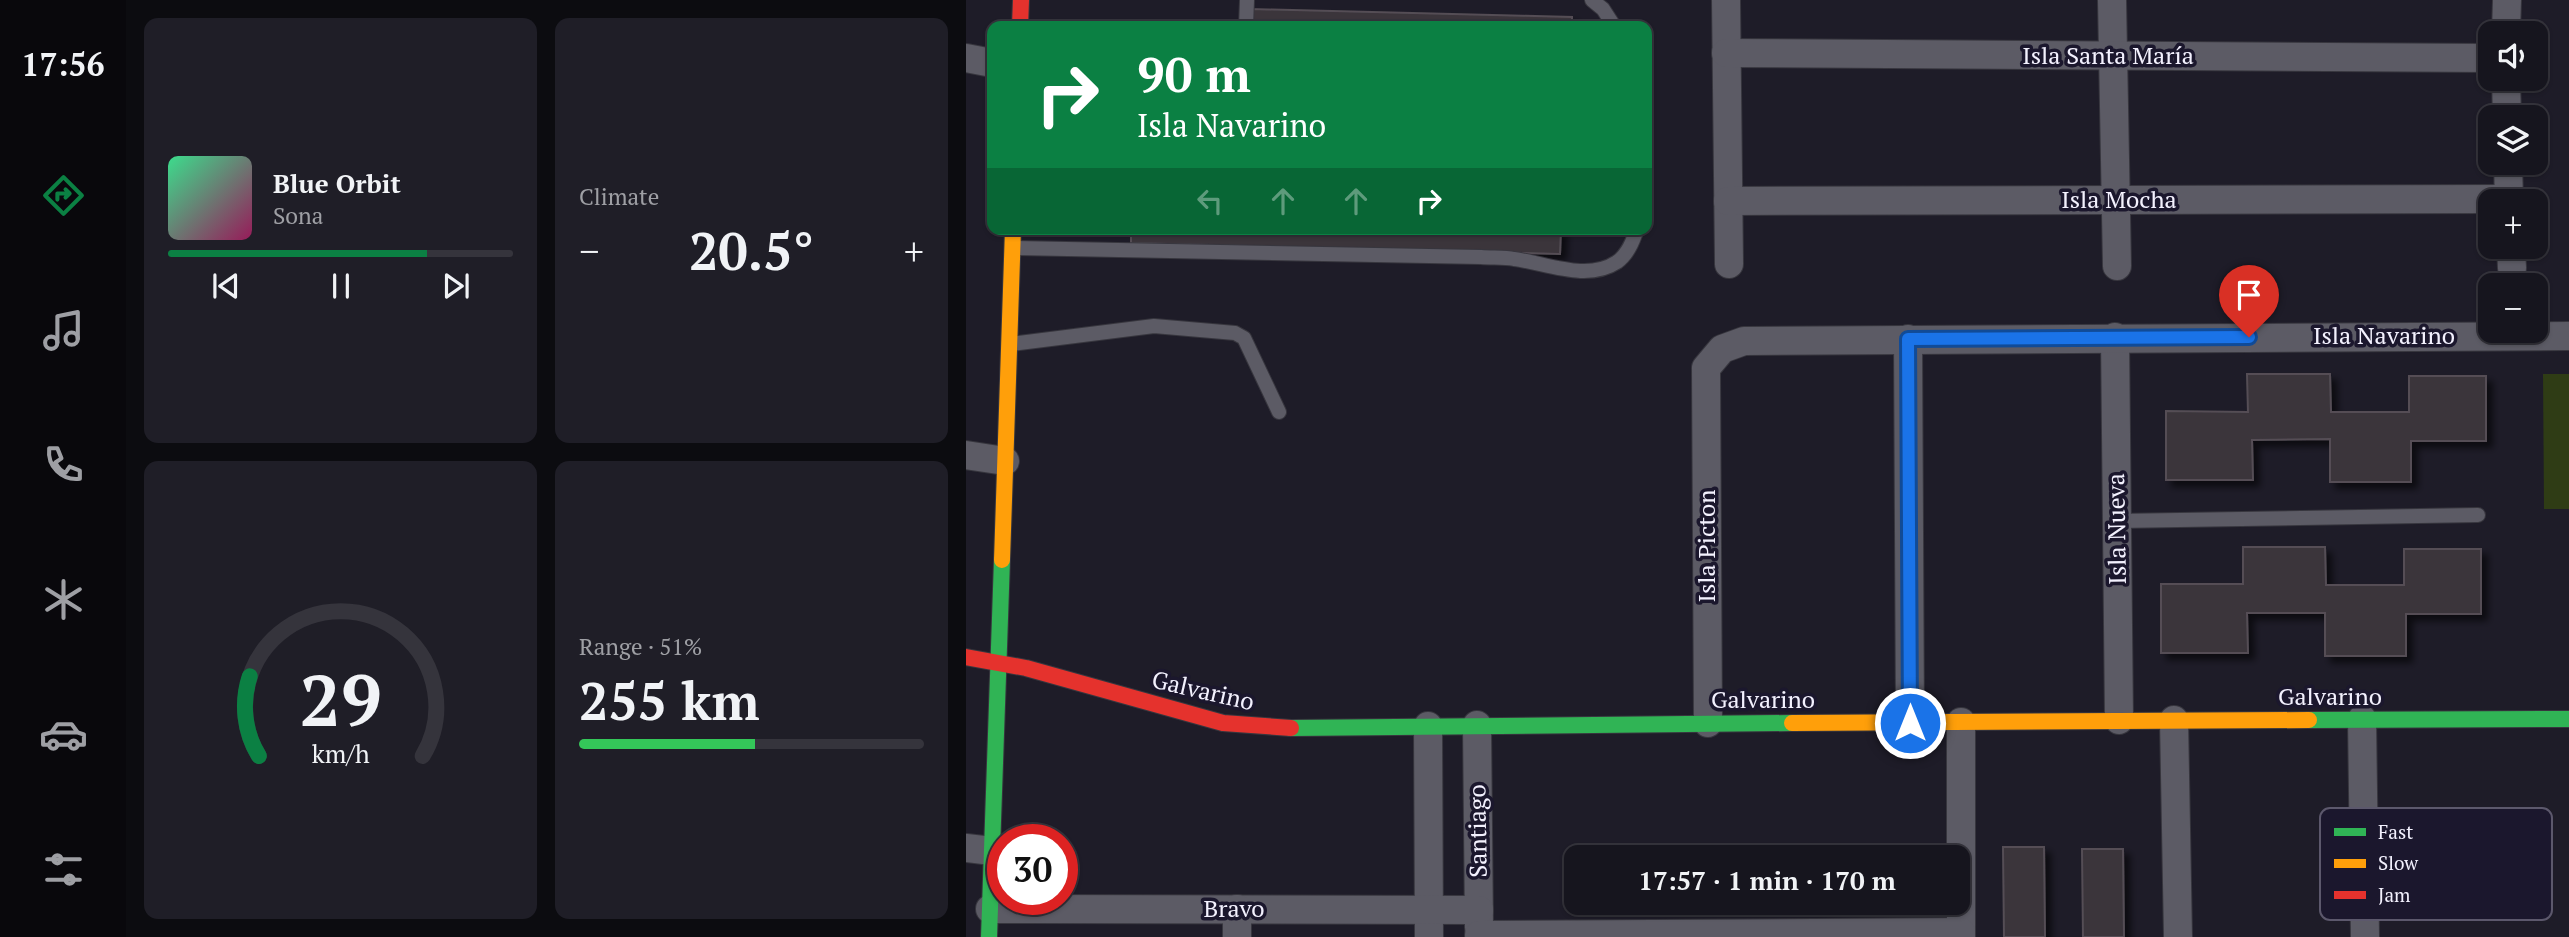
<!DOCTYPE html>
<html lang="en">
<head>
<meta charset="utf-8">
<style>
	:root { --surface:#16151e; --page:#1f1e27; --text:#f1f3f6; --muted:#9e9fa4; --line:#35343c; --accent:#0b8043 }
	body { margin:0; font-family:"PT Serif",serif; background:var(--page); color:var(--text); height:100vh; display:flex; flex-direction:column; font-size:26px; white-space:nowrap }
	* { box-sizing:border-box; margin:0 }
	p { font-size:23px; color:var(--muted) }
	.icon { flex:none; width:38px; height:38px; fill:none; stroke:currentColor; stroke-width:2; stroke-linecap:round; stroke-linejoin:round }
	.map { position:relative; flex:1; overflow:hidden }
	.side { display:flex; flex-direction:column; gap:18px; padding:18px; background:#0c0c10; width:840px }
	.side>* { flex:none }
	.hud { position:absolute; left:21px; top:21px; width:665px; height:214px; border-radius:14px; box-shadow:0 2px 5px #0004,0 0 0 2px var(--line); background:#0b8043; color:#fff; overflow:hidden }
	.fabs { position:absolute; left:1512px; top:21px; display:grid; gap:14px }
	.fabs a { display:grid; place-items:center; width:70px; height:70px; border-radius:14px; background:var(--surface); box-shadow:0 2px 5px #0004,0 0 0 2px var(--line); font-size:35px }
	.speed { position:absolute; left:21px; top:824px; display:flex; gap:14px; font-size:35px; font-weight:700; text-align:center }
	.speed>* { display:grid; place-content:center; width:91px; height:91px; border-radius:50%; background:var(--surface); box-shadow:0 2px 5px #0004,0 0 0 2px var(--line); line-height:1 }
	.speed .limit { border:10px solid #d22; background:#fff; color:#111 }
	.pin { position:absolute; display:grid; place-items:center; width:60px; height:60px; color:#fff; margin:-72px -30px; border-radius:50% 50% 50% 0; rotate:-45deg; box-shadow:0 0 7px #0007 }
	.pin .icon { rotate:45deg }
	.me { position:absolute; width:77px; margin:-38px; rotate:0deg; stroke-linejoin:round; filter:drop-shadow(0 0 5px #0008) }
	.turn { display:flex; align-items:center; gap:24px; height:147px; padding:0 35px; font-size:32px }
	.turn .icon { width:91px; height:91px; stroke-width:2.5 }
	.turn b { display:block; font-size:49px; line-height:60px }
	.lanes { display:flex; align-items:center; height:66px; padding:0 35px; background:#0003; justify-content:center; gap:35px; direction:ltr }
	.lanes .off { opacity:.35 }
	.big { font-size:52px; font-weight:600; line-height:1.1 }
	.side .widget { flex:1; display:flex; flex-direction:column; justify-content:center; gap:10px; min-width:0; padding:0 24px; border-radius:14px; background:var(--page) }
	.side .dial { align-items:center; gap:0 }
	.dial svg { height:182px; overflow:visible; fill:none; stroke:var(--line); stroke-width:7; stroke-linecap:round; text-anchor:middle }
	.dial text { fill:var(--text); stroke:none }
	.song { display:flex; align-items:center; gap:21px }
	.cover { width:84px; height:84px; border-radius:10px; background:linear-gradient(135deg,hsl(150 70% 55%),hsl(330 70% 35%)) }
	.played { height:7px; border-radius:4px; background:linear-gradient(90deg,var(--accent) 75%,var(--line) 75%) }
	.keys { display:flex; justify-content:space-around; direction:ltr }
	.heat { display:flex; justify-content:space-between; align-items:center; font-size:38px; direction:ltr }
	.charge { height:10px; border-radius:5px; background:linear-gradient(90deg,#34c759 51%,var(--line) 0) }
	.side .tiles { flex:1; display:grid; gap:18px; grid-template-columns:repeat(2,1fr) }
	.trip { position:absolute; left:598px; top:845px; width:406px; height:70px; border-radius:14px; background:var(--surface); box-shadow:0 2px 5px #0004,0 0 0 2px var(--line); font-weight:600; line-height:70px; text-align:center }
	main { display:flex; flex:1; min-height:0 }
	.tabs { display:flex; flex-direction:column; width:126px; justify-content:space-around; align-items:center; background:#09080c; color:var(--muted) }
	.tabs .icon { width:49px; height:49px }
	.tabs .on { color:var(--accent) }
	.tabs b { font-size:32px; color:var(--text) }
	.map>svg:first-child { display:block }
</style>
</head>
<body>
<main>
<nav class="tabs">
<b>17:56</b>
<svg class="icon on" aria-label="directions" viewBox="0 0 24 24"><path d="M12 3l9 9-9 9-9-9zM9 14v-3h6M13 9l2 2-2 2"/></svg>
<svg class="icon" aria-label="music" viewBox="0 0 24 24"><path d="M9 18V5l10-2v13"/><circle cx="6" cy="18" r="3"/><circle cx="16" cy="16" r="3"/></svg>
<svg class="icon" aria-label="phone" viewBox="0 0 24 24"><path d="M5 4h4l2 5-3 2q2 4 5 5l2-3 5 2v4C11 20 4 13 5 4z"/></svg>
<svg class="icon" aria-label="climate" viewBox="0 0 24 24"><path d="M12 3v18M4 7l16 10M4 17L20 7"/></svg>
<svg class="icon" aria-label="car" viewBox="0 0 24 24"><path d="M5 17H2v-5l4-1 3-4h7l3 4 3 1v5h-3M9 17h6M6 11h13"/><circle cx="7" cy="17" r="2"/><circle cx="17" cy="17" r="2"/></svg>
<svg class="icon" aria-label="filters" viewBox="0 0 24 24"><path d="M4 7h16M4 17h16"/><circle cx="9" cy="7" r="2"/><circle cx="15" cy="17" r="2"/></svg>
</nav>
<section class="side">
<div class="tiles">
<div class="widget">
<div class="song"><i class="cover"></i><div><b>Blue Orbit</b><p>Sona</p></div></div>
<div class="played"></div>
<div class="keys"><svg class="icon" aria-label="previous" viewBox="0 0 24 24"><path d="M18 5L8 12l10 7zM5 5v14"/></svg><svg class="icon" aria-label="pause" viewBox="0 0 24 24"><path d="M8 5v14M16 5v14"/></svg><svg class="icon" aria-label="next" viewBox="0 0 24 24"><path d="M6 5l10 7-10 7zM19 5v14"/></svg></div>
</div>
<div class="widget"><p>Climate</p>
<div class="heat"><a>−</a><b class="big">20.5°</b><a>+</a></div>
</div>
<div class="widget dial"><svg viewBox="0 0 100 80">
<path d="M14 69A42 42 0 1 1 86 69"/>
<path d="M14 69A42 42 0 0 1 10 34" stroke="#0b8043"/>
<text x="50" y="56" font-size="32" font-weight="700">29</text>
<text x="50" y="72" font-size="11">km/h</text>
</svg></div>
<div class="widget"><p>Range · 51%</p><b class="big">255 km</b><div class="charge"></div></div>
</div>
</section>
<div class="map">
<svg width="1603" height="937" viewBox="0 0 1603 937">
	<defs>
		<filter id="shadow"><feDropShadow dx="6" dy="6" stdDeviation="3.5" flood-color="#0009"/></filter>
	</defs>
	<rect width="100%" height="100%" fill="#1e1c28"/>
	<path fill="#2f3c15" d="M1577,374H1603V509H1578Z"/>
	<g fill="#3a343b" stroke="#544e55" stroke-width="2" filter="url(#shadow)">
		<path d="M282,9L606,17V26H282Z"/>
		<path d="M165,229H595L594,254L165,243Z"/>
		<path d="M1281,374H1364L1365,412H1443V376H1520V441H1445V482H1364V439L1286,440L1287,480H1200V411L1282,412Z"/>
		<path d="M1277,547H1359L1360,585H1438V549H1515V614H1440V656H1359V613H1281L1282,653H1195V584H1277Z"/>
		<path d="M1037,847H1078L1079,937H1038Z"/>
		<path d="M1116,849H1157L1158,937H1117Z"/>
	</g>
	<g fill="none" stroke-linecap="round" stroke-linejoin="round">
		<defs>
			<g id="lane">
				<path d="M626,0L637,9L648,26"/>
				<path d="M280,26L281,0"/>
				<path d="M47,248L515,257C526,258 538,257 548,259C580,263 621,282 651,262C662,254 667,241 671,229"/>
				<path d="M45,344L188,326L269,333L278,338L313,412"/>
				<path d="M1151,521L1512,515"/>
			</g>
			<g id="street">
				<path d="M760,0L763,264"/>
				<path d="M1146,0L1151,266"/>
				<path d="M1540,33L1541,0"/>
				<path d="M760,53L1524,58"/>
				<path d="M0,58L26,63"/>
				<path d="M1540,79L1541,117"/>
				<path d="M1542,163L1543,201"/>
				<path d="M762,201L1543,199"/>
				<path d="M1545,247L1546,268"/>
				<path d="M1149,337L1153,720"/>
				<path d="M942,339L944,723"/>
				<path d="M0,455L39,461"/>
				<path d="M1396,719L1399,937"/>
				<path d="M1208,720L1212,937"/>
				<path d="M995,722V937"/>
				<path d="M742,723L740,368L756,349L778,341L1603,336"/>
				<path d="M511,725L513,927"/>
				<path d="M462,726L463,937"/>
				<path d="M0,848L26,851"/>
				<path d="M24,909L513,910"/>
				<path d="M513,935L995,932"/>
				<path d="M271,937V909"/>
			</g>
			<g id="fast">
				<path d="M1343,720L1603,719"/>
				<path d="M325,728L826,723"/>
				<path d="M23,937L36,560"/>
			</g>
			<g id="slow">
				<path d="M36,560L47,229"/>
				<path d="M826,723L1343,720"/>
			</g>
			<g id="jam">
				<path d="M54,26L55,0"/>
				<path d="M0,657L60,668L257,723L325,728"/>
			</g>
		</defs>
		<use href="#lane" stroke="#37363e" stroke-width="16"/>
		<use href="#street" stroke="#37363e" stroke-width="30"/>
		<use href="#fast" stroke="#37363e" stroke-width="18"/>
		<use href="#slow" stroke="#37363e" stroke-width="18"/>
		<use href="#jam" stroke="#37363e" stroke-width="18"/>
		<use href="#lane" stroke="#5c5b65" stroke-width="14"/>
		<use href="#street" stroke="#5c5b65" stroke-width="28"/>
		<use href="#fast" stroke="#30b455" stroke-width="16"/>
		<use href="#slow" stroke="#ff9f0a" stroke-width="16"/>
		<use href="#jam" stroke="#e5322d" stroke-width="16"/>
	</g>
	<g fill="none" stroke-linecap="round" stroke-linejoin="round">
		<defs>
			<path id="route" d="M944,723L942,339L1283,337"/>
		</defs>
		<use href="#route" stroke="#114b97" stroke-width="18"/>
		<use href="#route" stroke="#1a73e8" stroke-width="12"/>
	</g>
	<g text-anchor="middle" stroke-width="7" stroke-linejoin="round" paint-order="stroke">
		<g font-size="24" fill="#f3f1fe" stroke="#1b172d">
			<text x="1142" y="64">Isla Santa María</text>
			<text x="1153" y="208">Isla Mocha</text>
			<text x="1418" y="344">Isla Navarino</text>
			<text transform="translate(1151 529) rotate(-91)" y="8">Isla Nueva</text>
			<text transform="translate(741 546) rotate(-90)" y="8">Isla Picton</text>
			<text transform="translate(237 691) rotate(13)" y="8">Galvarino</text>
			<text x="1364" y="705">Galvarino</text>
			<text x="797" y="708">Galvarino</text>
			<text transform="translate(512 831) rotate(-91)" y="8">Santiago</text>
			<text x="268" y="917">Bravo</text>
		</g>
	</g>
	<rect x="1354" y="808" width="232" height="112" rx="10" fill="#1b172d" stroke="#5c586c" stroke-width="2"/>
	<rect x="1368" y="828" width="32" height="8" fill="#30b455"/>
	<rect x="1368" y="859" width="32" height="9" fill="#ff9f0a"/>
	<rect x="1368" y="891" width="32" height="8" fill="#e5322d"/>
	<g font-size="19" fill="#f3f1fe">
		<text x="1412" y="839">Fast</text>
		<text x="1412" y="870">Slow</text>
		<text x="1412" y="902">Jam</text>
	</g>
</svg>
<div class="fabs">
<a><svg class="icon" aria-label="sound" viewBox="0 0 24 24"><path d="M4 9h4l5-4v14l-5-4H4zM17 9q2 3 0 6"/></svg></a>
<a><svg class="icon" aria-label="layers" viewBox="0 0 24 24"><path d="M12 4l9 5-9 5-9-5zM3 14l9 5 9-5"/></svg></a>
<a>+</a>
<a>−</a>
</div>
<div class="speed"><div class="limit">30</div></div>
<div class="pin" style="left:1283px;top:337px;background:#d93025"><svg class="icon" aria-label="arrive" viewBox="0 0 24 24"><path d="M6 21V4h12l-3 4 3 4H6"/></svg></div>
<svg class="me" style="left:944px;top:723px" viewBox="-20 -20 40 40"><circle r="17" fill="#1a73e8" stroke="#fff" stroke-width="3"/><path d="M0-11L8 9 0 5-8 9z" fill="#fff"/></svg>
<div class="trip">17:57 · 1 min · 170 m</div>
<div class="hud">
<div class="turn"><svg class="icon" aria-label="right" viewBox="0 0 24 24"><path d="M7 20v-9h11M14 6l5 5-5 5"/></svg><div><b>90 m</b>Isla Navarino</div></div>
<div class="lanes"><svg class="icon off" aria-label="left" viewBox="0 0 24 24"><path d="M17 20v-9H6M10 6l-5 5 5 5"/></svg><svg class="icon off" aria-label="ahead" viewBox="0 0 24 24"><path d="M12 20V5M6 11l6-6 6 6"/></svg><svg class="icon off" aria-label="ahead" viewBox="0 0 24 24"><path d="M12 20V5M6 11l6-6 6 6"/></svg><svg class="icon" aria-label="right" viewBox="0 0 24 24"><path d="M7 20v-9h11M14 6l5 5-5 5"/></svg></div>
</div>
</div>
</main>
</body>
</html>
